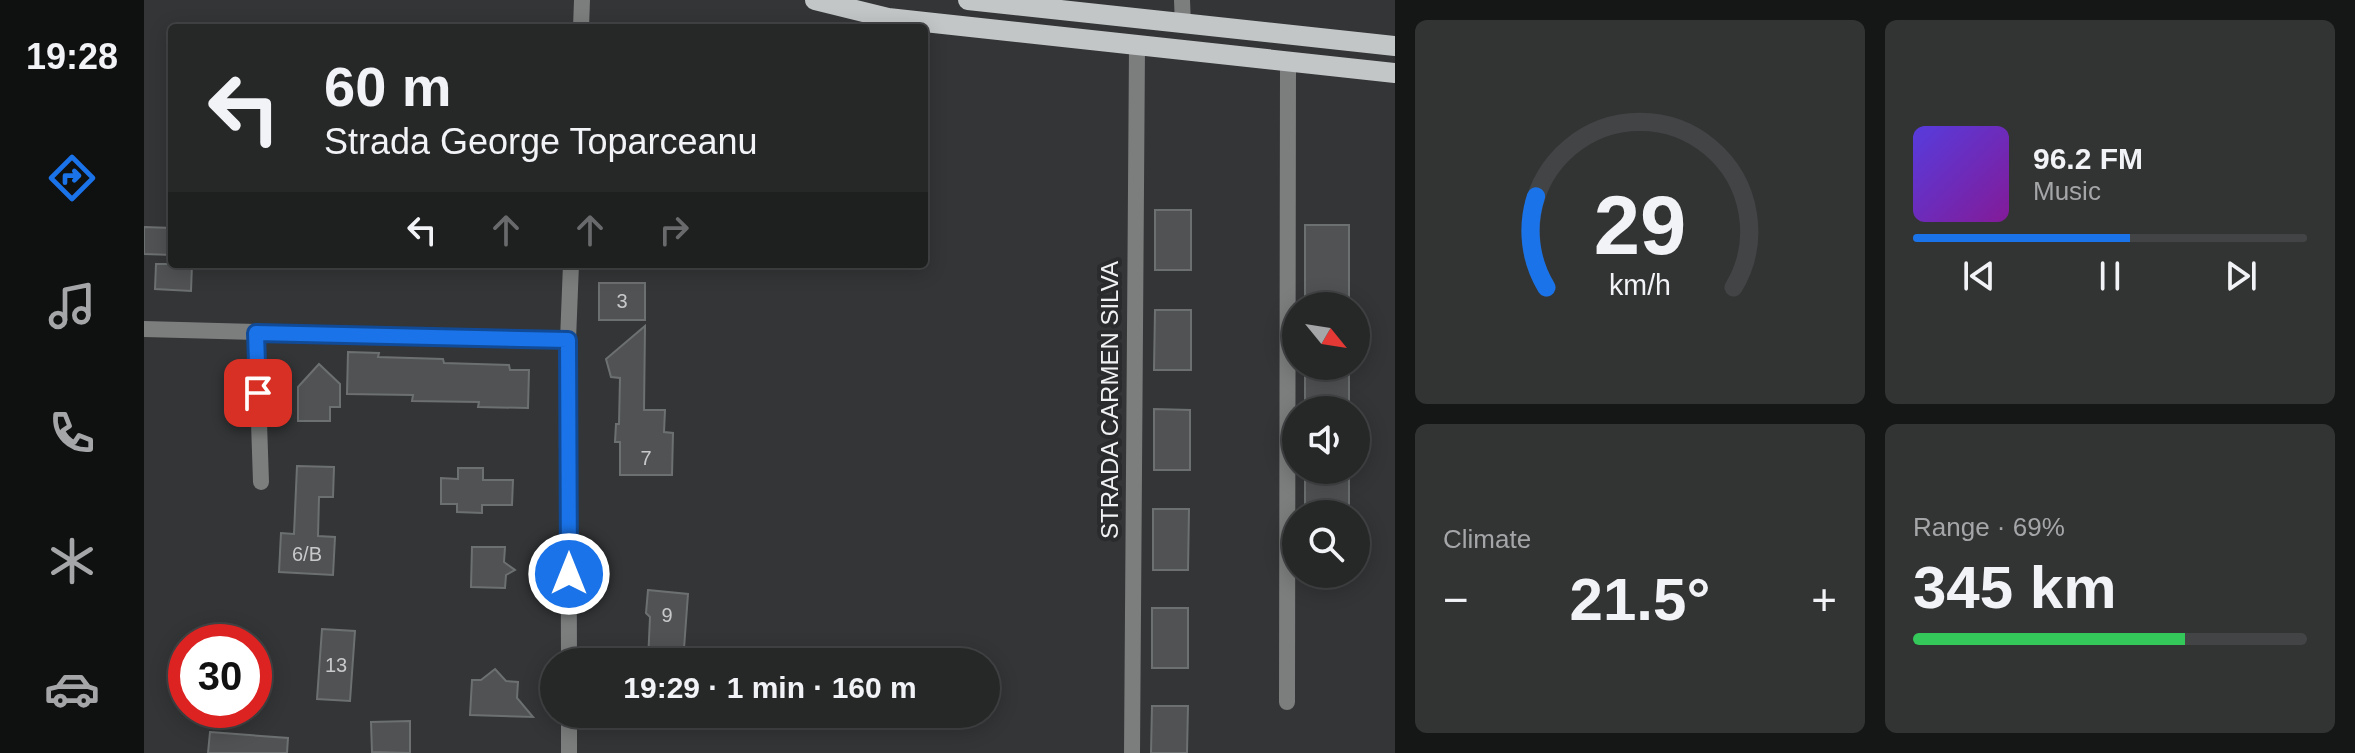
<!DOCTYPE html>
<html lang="en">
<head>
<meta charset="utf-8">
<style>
	:root { --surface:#262828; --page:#323434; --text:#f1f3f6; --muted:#a4a6a8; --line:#424445; --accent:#1a73e8 }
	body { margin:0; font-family:Helvetica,sans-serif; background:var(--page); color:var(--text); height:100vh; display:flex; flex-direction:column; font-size:30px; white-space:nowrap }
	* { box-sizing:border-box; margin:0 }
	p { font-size:26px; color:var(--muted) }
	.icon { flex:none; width:44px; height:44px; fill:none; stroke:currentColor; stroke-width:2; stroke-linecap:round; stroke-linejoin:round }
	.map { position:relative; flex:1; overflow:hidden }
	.drawer { display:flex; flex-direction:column; gap:20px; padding:20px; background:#151616; width:960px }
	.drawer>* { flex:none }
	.top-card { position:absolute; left:24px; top:24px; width:760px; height:244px; border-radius:8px; box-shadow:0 4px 20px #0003,0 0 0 2px var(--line); background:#262828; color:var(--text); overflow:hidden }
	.needle { width:52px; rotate:120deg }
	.fabs { position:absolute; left:1138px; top:292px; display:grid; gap:16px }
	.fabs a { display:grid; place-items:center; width:88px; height:88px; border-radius:50%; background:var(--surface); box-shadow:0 4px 20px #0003,0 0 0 2px var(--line); font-size:40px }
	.speed { position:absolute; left:24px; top:624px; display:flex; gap:16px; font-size:40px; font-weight:700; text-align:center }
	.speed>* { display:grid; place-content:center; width:104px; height:104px; border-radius:50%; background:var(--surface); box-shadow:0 4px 20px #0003,0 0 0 2px var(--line); line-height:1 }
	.speed .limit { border:12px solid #d22; background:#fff; color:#111 }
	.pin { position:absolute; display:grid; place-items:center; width:68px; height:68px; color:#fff; margin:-34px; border-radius:16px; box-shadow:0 4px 12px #0006 }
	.me { position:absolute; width:88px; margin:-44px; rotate:0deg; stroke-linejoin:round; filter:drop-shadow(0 0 6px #0008) }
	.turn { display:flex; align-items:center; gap:28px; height:168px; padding:0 24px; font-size:36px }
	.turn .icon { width:104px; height:104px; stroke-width:2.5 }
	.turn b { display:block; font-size:56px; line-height:68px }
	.lanes { display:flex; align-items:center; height:76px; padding:0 24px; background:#0003; justify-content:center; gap:40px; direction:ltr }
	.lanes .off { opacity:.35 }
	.big { font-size:60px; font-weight:700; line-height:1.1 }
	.drawer .card { flex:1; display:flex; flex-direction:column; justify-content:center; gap:12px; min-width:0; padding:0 28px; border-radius:12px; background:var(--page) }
	.drawer .dial { align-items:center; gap:0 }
	.dial svg { height:208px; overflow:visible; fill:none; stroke:var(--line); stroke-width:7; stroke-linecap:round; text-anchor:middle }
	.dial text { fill:var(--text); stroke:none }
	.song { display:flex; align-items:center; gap:24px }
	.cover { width:96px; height:96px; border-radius:12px; background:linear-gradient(135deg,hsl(250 70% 55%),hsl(290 70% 35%)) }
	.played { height:8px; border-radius:4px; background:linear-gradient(90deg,var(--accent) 55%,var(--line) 55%) }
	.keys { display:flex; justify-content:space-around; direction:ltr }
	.heat { display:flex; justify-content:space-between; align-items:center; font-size:44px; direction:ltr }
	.charge { height:12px; border-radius:6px; background:linear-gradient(90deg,#34c759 69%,var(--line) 0) }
	.drawer .tiles { flex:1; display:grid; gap:20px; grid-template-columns:repeat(2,1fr) }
	.trip { position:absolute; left:396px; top:648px; width:460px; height:80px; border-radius:40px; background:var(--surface); box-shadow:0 4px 20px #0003,0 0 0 2px var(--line); font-weight:700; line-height:80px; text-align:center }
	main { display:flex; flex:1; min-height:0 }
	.menu { display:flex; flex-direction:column; width:144px; justify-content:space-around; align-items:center; background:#0f1010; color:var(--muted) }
	.menu .icon { width:56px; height:56px }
	.menu .active { color:var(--accent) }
	.menu b { font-size:36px; color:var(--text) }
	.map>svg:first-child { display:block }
</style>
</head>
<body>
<main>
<nav class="menu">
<b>19:28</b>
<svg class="icon active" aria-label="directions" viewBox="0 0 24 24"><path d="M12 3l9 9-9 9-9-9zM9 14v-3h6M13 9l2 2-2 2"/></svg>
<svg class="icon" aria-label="music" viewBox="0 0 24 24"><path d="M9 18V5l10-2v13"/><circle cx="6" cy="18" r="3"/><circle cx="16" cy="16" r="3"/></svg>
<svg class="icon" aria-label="phone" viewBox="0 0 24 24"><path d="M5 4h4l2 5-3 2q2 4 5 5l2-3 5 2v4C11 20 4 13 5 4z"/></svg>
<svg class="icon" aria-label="climate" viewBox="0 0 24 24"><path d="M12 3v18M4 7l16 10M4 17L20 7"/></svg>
<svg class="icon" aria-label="car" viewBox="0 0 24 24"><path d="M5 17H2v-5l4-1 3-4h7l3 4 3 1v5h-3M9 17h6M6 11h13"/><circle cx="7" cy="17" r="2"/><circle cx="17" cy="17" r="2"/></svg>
</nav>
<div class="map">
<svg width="1251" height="753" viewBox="0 0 1251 753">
	<rect width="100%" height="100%" fill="#333536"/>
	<g fill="#505253" stroke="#6d7071" stroke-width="2">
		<rect x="1011" y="210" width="36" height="60"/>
		<rect x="1161" y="225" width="44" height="81"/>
		<path d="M0,227L28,228V255L0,254Z"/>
		<path d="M12,264H48L47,291L11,289Z"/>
		<rect x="455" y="283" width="46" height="37"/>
		<path d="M1011,310H1047V370H1010Z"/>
		<path d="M501,326L500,410H521L520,432L529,433L528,475H476V442H471L472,424H475L476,378L467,377L462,359Z"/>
		<path d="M204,352L235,353L234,357L299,359L300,363L365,365L366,370H385L384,408L334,407L335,402L268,401L269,395L203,394Z"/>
		<path d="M175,364L196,384V407H186V421H154V387Z"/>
		<rect x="1161" y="366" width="44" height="44"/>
		<path d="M1010,409L1046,410V470H1010Z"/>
		<path d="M153,466L190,467L189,497H175L174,536L191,537L189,575L135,572L137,533L150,534Z"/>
		<path d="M314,468H339V480H369L368,505H338V513L313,512V504H297V478L314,479Z"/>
		<rect x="1161" y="470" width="44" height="44"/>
		<path d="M1009,509H1045L1044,570H1009Z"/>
		<path d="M328,547H361L360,562L371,570L362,575L361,588L327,587Z"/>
		<path d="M504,590L544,594L539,662L504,661L506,617L502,613Z"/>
		<rect x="1008" y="608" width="36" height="60"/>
		<path d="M178,629L211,631L206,701L173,699Z"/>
		<path d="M351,669L362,681L374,682L373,698L389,717L326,715L328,680H337Z"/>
		<path d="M1008,706H1044L1043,753H1007Z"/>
		<path d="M266,721V753L228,752L227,722Z"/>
		<path d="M66,732L144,738L143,753H64Z"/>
	</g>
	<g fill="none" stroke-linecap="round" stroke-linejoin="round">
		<g stroke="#7c7e7e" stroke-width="16">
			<path d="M1038,0L1039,25"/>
			<path d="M437,28L438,0"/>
			<path d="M0,329L424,340"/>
			<path d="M112,333L117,482"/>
			<path d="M425,662L424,340L427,264"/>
			<path d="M1143,702L1144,62"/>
			<path d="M425,714V753"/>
			<path d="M988,753L993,47"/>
		</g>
		<g stroke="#c3c6c7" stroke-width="20">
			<path d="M671,0L744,18L1251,73"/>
			<path d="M824,0L1251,46"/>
		</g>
	</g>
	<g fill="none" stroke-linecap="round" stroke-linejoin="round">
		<defs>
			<path id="route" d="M114,393L112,333L424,340L425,574"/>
		</defs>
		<use href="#route" stroke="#114b97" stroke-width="20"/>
		<use href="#route" stroke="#1a73e8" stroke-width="14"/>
	</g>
	<g text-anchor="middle" stroke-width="8" stroke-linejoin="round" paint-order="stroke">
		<g font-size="20" fill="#c8c9ca">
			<text x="478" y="308">3</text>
			<text x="502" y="465">7</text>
			<text x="163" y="561">6/B</text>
			<text x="523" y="622">9</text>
			<text x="192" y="672">13</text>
		</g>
		<g font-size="24" fill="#f0f1f2" stroke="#292b2c">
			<text transform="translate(966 400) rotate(-90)" y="8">STRADA CARMEN SILVA</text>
		</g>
	</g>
</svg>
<div class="fabs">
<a><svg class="needle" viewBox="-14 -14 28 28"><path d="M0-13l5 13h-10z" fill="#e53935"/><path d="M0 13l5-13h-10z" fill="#a4a6a8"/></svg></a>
<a><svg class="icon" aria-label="sound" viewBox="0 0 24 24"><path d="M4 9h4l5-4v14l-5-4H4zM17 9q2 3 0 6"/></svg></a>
<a><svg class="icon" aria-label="search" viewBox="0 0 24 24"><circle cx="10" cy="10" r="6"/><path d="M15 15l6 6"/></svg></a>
</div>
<div class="speed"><div class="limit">30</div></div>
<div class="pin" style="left:114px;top:393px;background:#d93025"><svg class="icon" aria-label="arrive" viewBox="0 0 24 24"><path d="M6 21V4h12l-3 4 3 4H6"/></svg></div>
<svg class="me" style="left:425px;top:574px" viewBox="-20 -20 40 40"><circle r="17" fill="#1a73e8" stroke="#fff" stroke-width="3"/><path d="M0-11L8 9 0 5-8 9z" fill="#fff"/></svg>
<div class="trip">19:29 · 1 min · 160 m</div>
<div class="top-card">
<div class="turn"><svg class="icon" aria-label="left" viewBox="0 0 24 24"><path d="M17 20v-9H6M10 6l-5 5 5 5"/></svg><div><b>60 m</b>Strada George Toparceanu</div></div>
<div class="lanes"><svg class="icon" aria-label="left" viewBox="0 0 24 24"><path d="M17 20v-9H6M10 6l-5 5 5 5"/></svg><svg class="icon off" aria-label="ahead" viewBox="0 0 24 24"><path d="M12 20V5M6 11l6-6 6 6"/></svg><svg class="icon off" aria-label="ahead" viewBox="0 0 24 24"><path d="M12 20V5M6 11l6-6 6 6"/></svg><svg class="icon off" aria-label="right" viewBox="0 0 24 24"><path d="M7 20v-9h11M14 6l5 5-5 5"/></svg></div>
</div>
</div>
<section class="drawer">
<div class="tiles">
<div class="card dial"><svg viewBox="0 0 100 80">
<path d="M14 69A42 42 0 1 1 86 69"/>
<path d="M14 69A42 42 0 0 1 10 34" stroke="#1a73e8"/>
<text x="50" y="56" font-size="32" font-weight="700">29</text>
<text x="50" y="72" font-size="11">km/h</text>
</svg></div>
<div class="card">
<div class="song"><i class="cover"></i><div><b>96.2 FM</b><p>Music</p></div></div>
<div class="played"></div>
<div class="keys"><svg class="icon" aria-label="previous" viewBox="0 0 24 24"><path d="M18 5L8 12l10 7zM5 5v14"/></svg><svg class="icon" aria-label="pause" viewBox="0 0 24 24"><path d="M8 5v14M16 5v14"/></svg><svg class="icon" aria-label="next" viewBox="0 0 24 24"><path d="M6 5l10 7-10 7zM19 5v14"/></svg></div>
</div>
<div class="card"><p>Climate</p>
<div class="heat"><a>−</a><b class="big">21.5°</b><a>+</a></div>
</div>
<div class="card"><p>Range · 69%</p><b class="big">345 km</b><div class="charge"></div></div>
</div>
</section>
</main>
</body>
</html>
